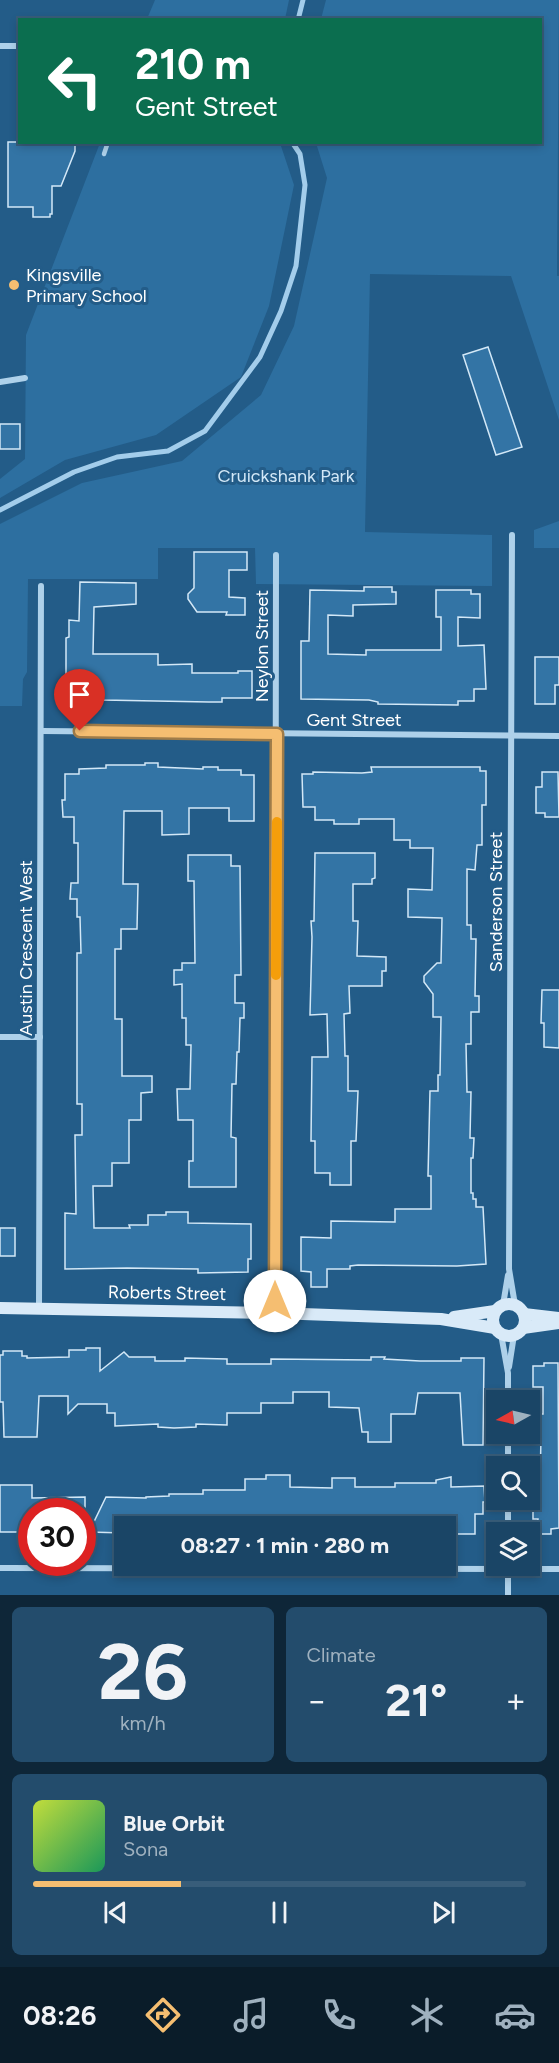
<!DOCTYPE html>
<html lang="en">
<head>
<meta charset="utf-8">
<style>
	:root { --surface:#1a4566; --page:#234c6c; --text:#f1f3f6; --muted:#9fb1bf; --line:#385d7a; --accent:#f5be71 }
	body { margin:0; font-family:Figtree,sans-serif; background:var(--page); color:var(--text); height:100vh; display:flex; flex-direction:column; font-size:22px; white-space:nowrap }
	* { box-sizing:border-box; margin:0 }
	p { font-size:20px; color:var(--muted) }
	.icon { flex:none; width:33px; height:33px; fill:none; stroke:currentColor; stroke-width:2; stroke-linecap:round; stroke-linejoin:round }
	.map { position:relative; height:1595px; overflow:hidden }
	.details { display:flex; flex-direction:column; gap:12px; padding:12px; background:#0e2638; flex:1 }
	.details>* { flex:none }
	.banner { position:absolute; left:18px; top:18px; width:524px; height:126px; border-radius:0px; box-shadow:0 3px 9px #0003,0 0 0 2px var(--line); background:#0b6e4f; color:#fff; overflow:hidden }
	.needle { width:39px; rotate:262deg }
	.buttons { position:absolute; left:486px; top:1390px; display:grid; gap:12px }
	.buttons a { display:grid; place-items:center; width:54px; height:54px; border-radius:0px; background:var(--surface); box-shadow:0 3px 9px #0003,0 0 0 2px var(--line); font-size:30px }
	.speed { position:absolute; left:18px; top:1498px; display:flex; gap:12px; font-size:30px; font-weight:700; text-align:center }
	.speed>* { display:grid; place-content:center; width:78px; height:78px; border-radius:50%; background:var(--surface); box-shadow:0 3px 9px #0003,0 0 0 2px var(--line); line-height:1 }
	.speed .limit { border:9px solid #d22; background:#fff; color:#111 }
	.pin { position:absolute; display:grid; place-items:center; width:51px; height:51px; color:#fff; margin:-62px -26px; border-radius:50% 50% 50% 0; rotate:-45deg; box-shadow:0 0 6px #0007 }
	.pin .icon { rotate:45deg }
	.me { position:absolute; width:66px; margin:-33px; rotate:0deg; stroke-linejoin:round; filter:drop-shadow(0 0 4px #0008) }
	.turn { display:flex; align-items:center; gap:21px; height:126px; padding:0 18px; font-size:27px }
	.turn .icon { width:78px; height:78px; stroke-width:2.5 }
	.turn b { display:block; font-size:42px; line-height:51px }
	.big { font-size:45px; font-weight:700; line-height:1.1 }
	.details .tile { flex:1; display:flex; flex-direction:column; justify-content:center; gap:9px; min-width:0; padding:0 21px; border-radius:9px; background:var(--page) }
	.details .dial { align-items:center; gap:0 }
	.dial b { font-size:78px; line-height:1 }
	.song { display:flex; align-items:center; gap:18px }
	.cover { width:72px; height:72px; border-radius:9px; background:linear-gradient(135deg,hsl(70 70% 55%),hsl(150 70% 35%)) }
	.played { height:6px; border-radius:3px; background:linear-gradient(90deg,var(--accent) 30%,var(--line) 30%) }
	.keys { display:flex; justify-content:space-around; direction:ltr }
	.heat { display:flex; justify-content:space-between; align-items:center; font-size:33px; direction:ltr }
	.details .tiles { flex:1; display:grid; gap:12px; grid-template-columns:1fr 1fr }
	.tile:last-child { grid-column:span 2 }
	.trip { position:absolute; left:114px; top:1516px; width:342px; height:60px; border-radius:0px; background:var(--surface); box-shadow:0 3px 9px #0003,0 0 0 2px var(--line); font-weight:700; line-height:60px; text-align:center }
	.dock { display:flex; height:96px; justify-content:space-around; align-items:center; background:#0a1c29; color:var(--muted) }
	.dock .icon { width:42px; height:42px }
	.dock .selected { color:var(--accent) }
	.dock b { font-size:27px; color:var(--text) }
	.map>svg:first-child { display:block }
</style>
</head>
<body>
<div class="map">
<svg width="559" height="1595" viewBox="0 0 559 1595">
	<rect width="100%" height="100%" fill="#235c88"/>
	<g fill="#2d6fa0">
		<path d="M155,0H289L285,19H147Z"/>
		<path d="M326,0H559L557,276H559V420L511,276L370,274L365,532L492,535V586L256,584L255,548H158V579H28L27,672L23,679L22,706H0V524L82,483L182,461L261,395L294,326L327,178L316,143L540,142V20L321,19Z"/>
		<path d="M100,143H280L294,185L269,306L241,377L156,435L65,460L0,498V479L25,459L26,335Z"/>
		<path d="M559,521V548H534V530Z"/>
	</g>
	<g fill="none" stroke-linecap="round" stroke-linejoin="round">
		<g stroke="#a3cdeb" stroke-width="5">
			<path d="M298,20L303,0"/>
			<path d="M0,510L74,472L117,457L168,451L205,431L260,357L281,311L296,266L305,185L300,154L292,142"/>
		</g>
	</g>
	<g fill="#3374a5" stroke="#d3e8f7" stroke-width="1.5">
		<path d="M8,142H75V151L61,186H52V214H50V217H33V207H8Z"/>
		<path d="M488,347L522,447L496,455L463,355Z"/>
		<rect x="0" y="424" width="20" height="25"/>
		<path d="M194,552H247V570H229V597L245,598V615H226L227,612H197L188,599V594L194,588Z"/>
		<path d="M80,582L136,583V604L94,607L93,654H158V665L192,664V673H238V671H252V698H222V702H209L103,700V696H71V679H66V638L69,637V620L79,621Z"/>
		<path d="M364,587H392V592H396V604L353,605V616L328,615V654L366,655V650H441V617H436V590H471V594H480V618L458,617V646L484,645L486,689H474V701H458V705L378,704V702L369,700L301,699V641H309L310,590L364,591Z"/>
		<path d="M535,657H559V685H555V704H535Z"/>
		<path d="M145,763H158V767L203,769V767H218V770H241V775H254V821H229V808H189V834L162,835V811H124L123,884H138L137,929H121V949H115V1019H122V1076H152V1092L141,1093V1120H129V1163H112V1186H93L94,1228H130L129,1225H148V1215H166V1212H188V1223L251,1224V1259H248V1272L198,1273V1269L127,1268L65,1269V1213L76,1214L75,1135H82V1104H77V953H81L80,917H77V899H70L71,883H78V843H74V817H63L62,800H65V774H79V769L106,768V765H145Z"/>
		<path d="M371,767H480V771H486V805H482V845H477L475,870L467,869V925H471V939H476L475,996H479V1012H471V1044H466L467,1092H471L470,1138H474L473,1158H471V1193H473V1199H476V1207H483L486,1264L457,1266L358,1265L350,1266V1269H327V1287H311V1272L301,1271V1237L331,1238V1221L395,1222V1209H431V1176H428L430,1091H438V1075H440L441,1017H433V994L424,982V976L437,963H441L442,918L408,917V889L432,890L433,848H410V840H394V819H359V824H334V820H315V807H303L302,774H313V772L362,773L372,772Z"/>
		<path d="M542,772H558L559,817H545V813H536V787H542Z"/>
		<path d="M315,853H375V878L372,879V884H353V921H358L357,956L386,957V971H382V986H349L350,1013L344,1014L345,1056H348V1091H358L356,1141H351V1185H330V1173H315V1141H311L312,1057H328L327,1014L310,1015L312,937L311,921H314Z"/>
		<path d="M188,855H231V866H240L241,975H235V1003H244V1018H240L239,1052H237L236,1084H232L231,1137L236,1138V1187H189V1161H193V1120H178L177,1089H190L191,1045H186V1018H182V984L174,985V970H182V963H195L194,881H188Z"/>
		<path d="M542,990H559V1048L544,1047V1023H541Z"/>
		<rect x="0" y="1228" width="15" height="28"/>
		<path d="M86,1348H100V1371L124,1352L129,1357H155V1361H185V1358L227,1359V1364H271V1359L371,1360V1357H385L384,1359L420,1361H461V1358H484L483,1445H463L460,1393H418L415,1414H391V1442H368V1432H362L359,1408L329,1407V1392H293V1403H261V1413H227V1425L196,1424V1427L174,1428L158,1427V1424L115,1426V1413H107V1404H78L68,1414V1396H39L37,1437H4L3,1402H0V1355H3V1351H22V1356H27V1358L69,1357V1350H86Z"/>
		<path d="M544,1363H558L559,1528L551,1529V1534H537L538,1519H533V1486H540L541,1436L537,1435L536,1414H543V1387H533V1366H544Z"/>
		<path d="M266,1475H290V1487L332,1488V1478H355V1487H395V1483H436V1480L451,1477V1487L484,1486L485,1502H483V1514H475V1534H446V1527H124V1533L89,1532L106,1497L146,1498V1497L169,1496V1494H203V1490H245V1479H266Z"/>
		<path d="M0,1485H32V1498L85,1497V1512H32V1532H0Z"/>
	</g>
	<g fill="none" stroke-linecap="round" stroke-linejoin="round">
		<path stroke="#aed1ea" stroke-width="4.5" d="M104,154L108,142"/>
		<g stroke="#aed1ea" stroke-width="6">
			<path d="M0,46H20"/>
			<path d="M0,382L25,378"/>
			<path d="M512,535L509,1269L515,1305"/>
			<path d="M42,731L559,736"/>
			<path d="M0,1037H40"/>
			<path d="M503,1305L508,1275"/>
			<path d="M39,1308L41,586"/>
			<path d="M275,1313L276,555"/>
			<path d="M501,1334L508,1373V1401"/>
			<path d="M509,1367L514,1335"/>
			<path d="M508,1434V1467"/>
			<path d="M508,1500V1533"/>
			<path d="M508,1566V1595"/>
			<path d="M0,1568L559,1569"/>
		</g>
		<g stroke="#d9eaf8" stroke-width="12">
			<circle cx="509" cy="1320" r="16"/>
			<path d="M0,1308L275,1313L441,1319L495,1328"/>
			<path d="M524,1314L559,1318"/>
			<path d="M454,1317L495,1311"/>
			<path d="M523,1328L559,1323"/>
		</g>
	</g>
	<g fill="none" stroke-linecap="round" stroke-linejoin="round">
		<defs>
			<path id="route" d="M80,731L277,734L275,1301"/>
		</defs>
		<use href="#route" stroke="#9f7c49" stroke-width="15"/>
		<use href="#route" stroke="#f5be71" stroke-width="10"/>
		<path stroke="#f59e0b" stroke-width="10" d="M276,975L277,822"/>
	</g>
	<circle fill="#f5be71" stroke="#235c88" stroke-width="2" cx="14" cy="285" r="6"/>
	<g text-anchor="middle" stroke-width="6" stroke-linejoin="round" paint-order="stroke">
		<g font-size="18" fill="#fff" stroke="#235c88" text-anchor="start">
			<text x="26" y="281">Kingsville<tspan x="26" dy="21">Primary School</tspan></text>
		</g>
		<g font-size="18" fill="#d3e8f7" stroke="#235c88">
			<text x="286" y="482">Cruickshank Park</text>
		</g>
		<g font-size="18" fill="#fff" stroke="#235c88">
			<text transform="translate(262 646) rotate(-90)" y="6">Neylon Street</text>
			<text x="354" y="726">Gent Street</text>
			<text transform="translate(496 902) rotate(-90)" y="6">Sanderson Street</text>
			<text transform="translate(26 948) rotate(-90)" y="6">Austin Crescent West</text>
			<text transform="translate(167 1293) rotate(1)" y="6">Roberts Street</text>
		</g>
	</g>
</svg>
<div class="buttons">
<a><svg class="needle" viewBox="-14 -14 28 28"><path d="M0-13l5 13h-10z" fill="#e53935"/><path d="M0 13l5-13h-10z" fill="#9fb1bf"/></svg></a>
<a><svg class="icon" aria-label="search" viewBox="0 0 24 24"><circle cx="10" cy="10" r="6"/><path d="M15 15l6 6"/></svg></a>
<a><svg class="icon" aria-label="layers" viewBox="0 0 24 24"><path d="M12 4l9 5-9 5-9-5zM3 14l9 5 9-5"/></svg></a>
</div>
<div class="speed"><div class="limit">30</div></div>
<div class="pin" style="left:80px;top:731px;background:#d93025"><svg class="icon" aria-label="arrive" viewBox="0 0 24 24"><path d="M6 21V4h12l-3 4 3 4H6"/></svg></div>
<svg class="me" style="left:275px;top:1301px" viewBox="-20 -20 40 40"><circle r="19" fill="#fff"/><path d="M0-13L10 11 0 6-10 11z" fill="#f5be71"/></svg>
<div class="trip">08:27 · 1 min · 280 m</div>
<div class="banner">
<div class="turn"><svg class="icon" aria-label="left" viewBox="0 0 24 24"><path d="M17 20v-9H6M10 6l-5 5 5 5"/></svg><div><b>210 m</b>Gent Street</div></div>
</div>
</div>
<section class="details">
<div class="tiles">
<div class="tile dial"><b>26</b><p>km/h</p></div>
<div class="tile"><p>Climate</p>
<div class="heat"><a>−</a><b class="big">21°</b><a>+</a></div>
</div>
<div class="tile">
<div class="song"><i class="cover"></i><div><b>Blue Orbit</b><p>Sona</p></div></div>
<div class="played"></div>
<div class="keys"><svg class="icon" aria-label="previous" viewBox="0 0 24 24"><path d="M18 5L8 12l10 7zM5 5v14"/></svg><svg class="icon" aria-label="pause" viewBox="0 0 24 24"><path d="M8 5v14M16 5v14"/></svg><svg class="icon" aria-label="next" viewBox="0 0 24 24"><path d="M6 5l10 7-10 7zM19 5v14"/></svg></div>
</div>
</div>
</section>
<nav class="dock">
<b>08:26</b>
<svg class="icon selected" aria-label="directions" viewBox="0 0 24 24"><path d="M12 3l9 9-9 9-9-9zM9 14v-3h6M13 9l2 2-2 2"/></svg>
<svg class="icon" aria-label="music" viewBox="0 0 24 24"><path d="M9 18V5l10-2v13"/><circle cx="6" cy="18" r="3"/><circle cx="16" cy="16" r="3"/></svg>
<svg class="icon" aria-label="phone" viewBox="0 0 24 24"><path d="M5 4h4l2 5-3 2q2 4 5 5l2-3 5 2v4C11 20 4 13 5 4z"/></svg>
<svg class="icon" aria-label="climate" viewBox="0 0 24 24"><path d="M12 3v18M4 7l16 10M4 17L20 7"/></svg>
<svg class="icon" aria-label="car" viewBox="0 0 24 24"><path d="M5 17H2v-5l4-1 3-4h7l3 4 3 1v5h-3M9 17h6M6 11h13"/><circle cx="7" cy="17" r="2"/><circle cx="17" cy="17" r="2"/></svg>
</nav>
</body>
</html>
